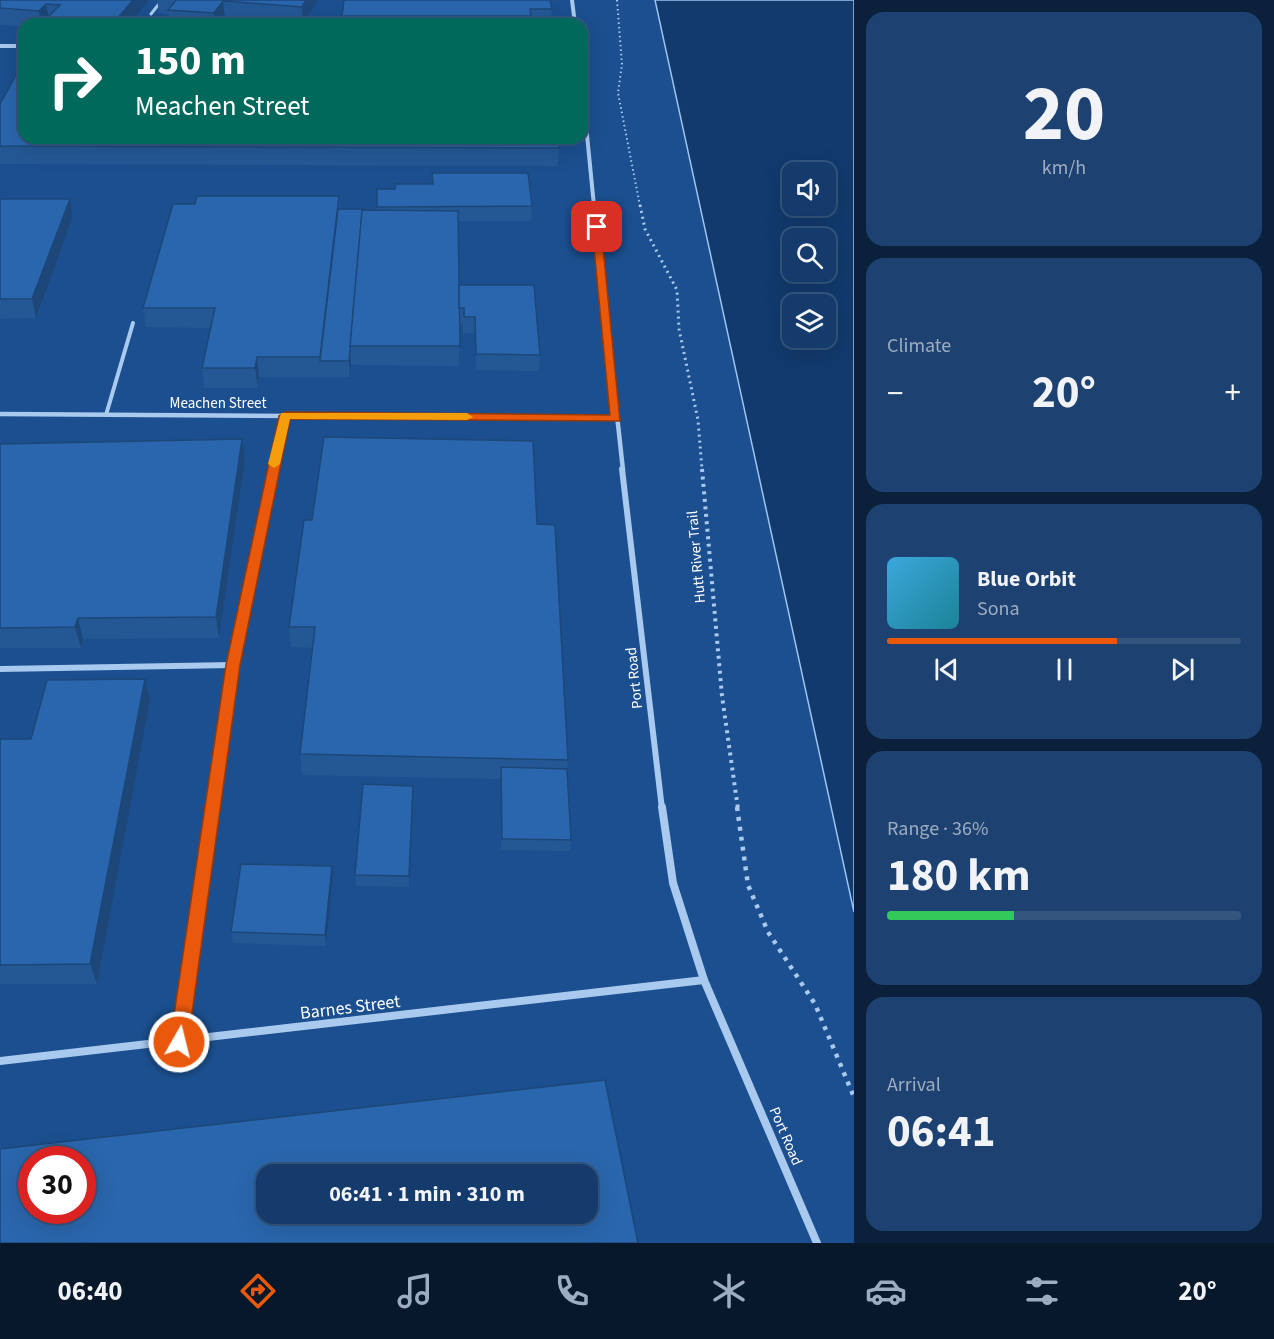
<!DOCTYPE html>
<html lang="en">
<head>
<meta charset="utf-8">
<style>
	:root { --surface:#143b6b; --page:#1d4271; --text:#f1f3f6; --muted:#9dadc1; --line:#33557e; --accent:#ea580c }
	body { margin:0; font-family:"Source Sans 3",sans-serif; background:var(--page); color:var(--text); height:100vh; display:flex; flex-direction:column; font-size:22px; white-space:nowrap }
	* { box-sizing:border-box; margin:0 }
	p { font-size:20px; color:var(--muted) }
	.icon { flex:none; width:33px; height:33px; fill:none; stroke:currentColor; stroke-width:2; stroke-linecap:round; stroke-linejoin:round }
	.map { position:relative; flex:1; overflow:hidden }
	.sheet { display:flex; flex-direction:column; gap:12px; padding:12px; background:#0b203b; width:420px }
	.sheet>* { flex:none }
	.hud { position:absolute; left:18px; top:18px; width:570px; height:126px; border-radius:18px; box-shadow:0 6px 24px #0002,0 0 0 2px var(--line); background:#00695c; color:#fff; overflow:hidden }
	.tools { position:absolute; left:782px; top:162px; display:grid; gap:12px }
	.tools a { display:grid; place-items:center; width:54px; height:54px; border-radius:12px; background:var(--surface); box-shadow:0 6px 24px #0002,0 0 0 2px var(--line); font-size:30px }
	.speed { position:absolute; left:18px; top:1146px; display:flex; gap:12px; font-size:30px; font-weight:700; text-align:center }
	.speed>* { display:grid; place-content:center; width:78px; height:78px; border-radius:50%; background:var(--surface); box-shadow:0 6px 24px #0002,0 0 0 2px var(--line); line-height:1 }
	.speed .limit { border:9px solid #d22; background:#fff; color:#111 }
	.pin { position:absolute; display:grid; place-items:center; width:51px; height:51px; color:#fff; margin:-26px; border-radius:12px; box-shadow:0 3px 9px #0006 }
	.me { position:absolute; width:66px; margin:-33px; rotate:8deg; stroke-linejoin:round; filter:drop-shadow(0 0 4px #0008) }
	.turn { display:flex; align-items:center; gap:21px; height:126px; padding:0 18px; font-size:27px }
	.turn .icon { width:78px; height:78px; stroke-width:2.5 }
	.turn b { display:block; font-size:42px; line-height:51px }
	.big { font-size:45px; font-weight:700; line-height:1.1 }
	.sheet .card { flex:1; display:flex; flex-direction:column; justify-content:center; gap:9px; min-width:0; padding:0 21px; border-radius:18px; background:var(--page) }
	.sheet .dial { align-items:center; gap:0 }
	.dial b { font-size:78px; line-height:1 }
	.song { display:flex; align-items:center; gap:18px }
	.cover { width:72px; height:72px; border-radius:9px; background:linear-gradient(135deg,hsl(200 70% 55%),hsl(190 70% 35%)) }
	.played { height:6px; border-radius:3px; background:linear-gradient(90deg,var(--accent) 65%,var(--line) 65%) }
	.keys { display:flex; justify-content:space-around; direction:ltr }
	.heat { display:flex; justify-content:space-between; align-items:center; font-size:33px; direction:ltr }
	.charge { height:9px; border-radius:4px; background:linear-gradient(90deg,#34c759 36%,var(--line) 0) }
	.trip { position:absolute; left:256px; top:1164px; width:342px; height:60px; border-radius:18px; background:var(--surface); box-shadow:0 6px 24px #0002,0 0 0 2px var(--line); font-weight:700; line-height:60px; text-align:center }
	.tabs { display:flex; height:96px; justify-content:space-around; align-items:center; background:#08182b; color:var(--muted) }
	.tabs .icon { width:42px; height:42px }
	.tabs .current { color:var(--accent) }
	.tabs b { font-size:27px; color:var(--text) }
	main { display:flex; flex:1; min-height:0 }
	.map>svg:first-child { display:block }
</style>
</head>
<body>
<main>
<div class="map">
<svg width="854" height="1243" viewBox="0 0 854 1243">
	<rect width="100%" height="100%" fill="#1b4f8f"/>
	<path fill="#123a6d" stroke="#9cc4f0" stroke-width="1.5" fill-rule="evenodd" d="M655,0H854V912ZM792,172H825V206H792ZM792,238H825V272H792ZM792,304H825V338H792Z"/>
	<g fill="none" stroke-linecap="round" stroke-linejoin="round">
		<path stroke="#a9c9ee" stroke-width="2" stroke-dasharray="1.5 3" stroke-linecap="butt" d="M617,0L622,64L618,93L640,206"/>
		<path stroke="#a9c9ee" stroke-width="3" stroke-dasharray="2 4" stroke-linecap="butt" d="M640,205L645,229L677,290L679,329L698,420L702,470"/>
		<path stroke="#a9c9ee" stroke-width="4" stroke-dasharray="3 4.5" stroke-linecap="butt" d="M702,469L722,696L738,809"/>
		<path stroke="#a9c9ee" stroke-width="4.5" stroke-dasharray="4 6" stroke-linecap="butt" d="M737,807L748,885L768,932L815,1004L854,1097"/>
		<path stroke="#a9c9ee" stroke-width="3" d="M151,14L162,0"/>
		<path stroke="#a9c9ee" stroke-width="4" d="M106,415L133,323"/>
		<g stroke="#a9c9ee" stroke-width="4">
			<path d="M572,0L575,24"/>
			<path d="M0,46H24"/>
			<path d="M582,84L594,206"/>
		</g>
		<g stroke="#a9c9ee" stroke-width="4.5">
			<path d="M594,205L623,470"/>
			<path d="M0,414L616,418"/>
			<path d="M274,470L285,416"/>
		</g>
		<g stroke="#a9c9ee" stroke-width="6">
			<path d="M622,469L662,809"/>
			<path d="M0,669L233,665"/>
			<path d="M212,809L233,665L274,469"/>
		</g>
		<g stroke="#a9c9ee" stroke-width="8">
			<path d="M662,807L673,883L704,980L817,1243"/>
			<path d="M179,1042L213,807"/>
			<path d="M0,1061L704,980"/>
		</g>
	</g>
	<g fill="#245895">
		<path d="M0,0H148V2L129,24H48V22L46,24H24V26L0,25Z"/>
		<path d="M157,0H318L303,24L225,18L220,24H170L169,14L159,13Z"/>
		<path d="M344,0L552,9L551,24H343L342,16Z"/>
		<path d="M0,104L559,148L558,166L0,164Z"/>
		<path d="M432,173L532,206L531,221H458L459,285L540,355L539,371L476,370L475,333H463V324H459V366L351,365L350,377H259L258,388H204L202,368L211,328L146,327L143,308L195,204L339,196L340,209L377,210V207L395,189L432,184Z"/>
		<path d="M0,199H70L73,217L36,318L0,319Z"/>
		<path d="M242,439L245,460L219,638L83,639L81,648H0V444Z"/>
		<path d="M537,524L568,760L567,769L571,840L570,851L501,850V779L302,775L300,754L313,648L291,647L289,627Z"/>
		<path d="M150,700L97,984H0V739H31Z"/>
		<path d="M413,797L409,887L356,886L355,875Z"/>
		<path d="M332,866L333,877L326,946L233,943L231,932Z"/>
	</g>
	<g fill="#1d4779">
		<path d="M133,0H148V2L129,24H117V19Z"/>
		<path d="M306,0H318L303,24L302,7Z"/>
		<path d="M223,1L225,18L220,24H215L214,13Z"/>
		<path d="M46,4L49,18H47L48,22L46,24H41L39,11Z"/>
		<path d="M70,199L73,217L36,318L32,299Z"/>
		<path d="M350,350L351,365L350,377L349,361Z"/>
		<path d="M257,357L259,377L258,388L255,368Z"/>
		<path d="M242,439L245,460L219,638L216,617Z"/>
		<path d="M78,618L83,639L81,648L75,627Z"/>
		<path d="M145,679L150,700L97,984L90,964Z"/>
		<path d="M413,786V797L409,887V876Z"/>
		<path d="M332,866L333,877L326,946L325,935Z"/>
	</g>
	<g fill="#2a66ad" stroke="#1d4779" stroke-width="1.5" fill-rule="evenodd">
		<path d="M0,0H133L117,19L47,18L60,5L46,4L39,11L0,8Z"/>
		<path d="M176,0H306L302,7L223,1L214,13L168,10Z"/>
		<path d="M344,0H550L552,9H530L531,16H342Z"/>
		<path d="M24,61V138H558L559,148L0,146V104Z"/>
		<path d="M432,173H528L532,206L377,207V189H395L396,184H433Z"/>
		<path d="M197,196H339L320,357H257L255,368H202L215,308H143L173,204H195Z"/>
		<path d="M0,199H70L32,299H0Z"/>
		<path d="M338,209H363L349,361H320Z"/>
		<path d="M362,210L458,211L460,346H350Z"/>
		<path d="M459,285H534L540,355L476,354L475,317H464V308H459Z"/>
		<path d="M324,437L533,441L537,524L555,525L568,760L300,754L315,627H289L304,520H312Z"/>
		<path d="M242,439L216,617L78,618L75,627L0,628V444Z"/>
		<path d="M145,679L90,964L0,965V739H31L47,680Z"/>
		<path d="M501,767L567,769L571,840L502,839Z"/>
		<path d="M363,784L413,786L409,876L355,875Z"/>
		<path d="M241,864L332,866L325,935L231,932Z"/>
		<path d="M605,1080L638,1243H0V1149ZM32,1160H82V1210H32ZM267,1174H588V1214H267Z"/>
	</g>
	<path fill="#ea580c" stroke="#983908" stroke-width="1.5" d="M597,224L601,227L620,421L290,419L240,665L188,1042L186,1048L179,1050L173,1048L170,1042L226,665L279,416L285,412L610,415L592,227Z"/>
	<path fill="#f59e0b" d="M281,413H467L473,417L467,420L290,419L280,464L274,468L268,464Z"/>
	<g text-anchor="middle" stroke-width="6" stroke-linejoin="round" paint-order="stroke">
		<g font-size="15" fill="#fff" stroke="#1b4f8f">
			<text x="218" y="408">Meachen Street</text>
			<text transform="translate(696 557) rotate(-95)" y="5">Hutt River Trail</text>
			<text transform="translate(634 678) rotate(-96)" y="5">Port Road</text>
			<text transform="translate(786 1136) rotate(67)" y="5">Port Road</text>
		</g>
		<g font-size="18" fill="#fff" stroke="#1b4f8f">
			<text transform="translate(350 1007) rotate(-7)" y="6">Barnes Street</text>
		</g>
	</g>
</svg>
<div class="tools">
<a><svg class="icon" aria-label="sound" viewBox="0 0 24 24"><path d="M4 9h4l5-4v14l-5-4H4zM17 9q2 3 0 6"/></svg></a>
<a><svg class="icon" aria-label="search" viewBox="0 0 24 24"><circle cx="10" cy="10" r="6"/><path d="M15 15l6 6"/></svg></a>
<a><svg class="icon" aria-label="layers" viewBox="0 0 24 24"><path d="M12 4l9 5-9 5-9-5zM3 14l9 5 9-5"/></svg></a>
</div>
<div class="speed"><div class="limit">30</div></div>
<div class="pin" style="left:597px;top:227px;background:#d93025"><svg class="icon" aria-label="arrive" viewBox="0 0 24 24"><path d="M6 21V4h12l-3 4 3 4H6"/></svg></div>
<svg class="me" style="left:179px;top:1042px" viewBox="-20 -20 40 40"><circle r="17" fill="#ea580c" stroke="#fff" stroke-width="3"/><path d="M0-11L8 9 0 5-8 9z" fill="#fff"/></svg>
<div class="trip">06:41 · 1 min · 310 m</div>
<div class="hud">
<div class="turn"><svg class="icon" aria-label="right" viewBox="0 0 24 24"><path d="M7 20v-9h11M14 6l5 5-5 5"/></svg><div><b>150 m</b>Meachen Street</div></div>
</div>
</div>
<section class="sheet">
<div class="card dial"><b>20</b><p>km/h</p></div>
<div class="card"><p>Climate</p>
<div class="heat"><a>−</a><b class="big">20°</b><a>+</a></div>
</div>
<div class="card">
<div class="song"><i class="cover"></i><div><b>Blue Orbit</b><p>Sona</p></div></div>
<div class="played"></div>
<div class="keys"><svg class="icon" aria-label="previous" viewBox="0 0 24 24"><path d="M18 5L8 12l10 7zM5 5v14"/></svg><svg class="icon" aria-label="pause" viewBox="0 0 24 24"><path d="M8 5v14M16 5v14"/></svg><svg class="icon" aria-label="next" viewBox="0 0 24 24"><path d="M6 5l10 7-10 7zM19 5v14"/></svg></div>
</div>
<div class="card"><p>Range · 36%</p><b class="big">180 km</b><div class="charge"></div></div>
<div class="card"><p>Arrival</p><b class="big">06:41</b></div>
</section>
</main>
<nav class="tabs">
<b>06:40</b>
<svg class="icon current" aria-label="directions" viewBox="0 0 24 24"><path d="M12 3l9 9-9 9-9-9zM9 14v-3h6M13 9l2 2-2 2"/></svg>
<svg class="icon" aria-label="music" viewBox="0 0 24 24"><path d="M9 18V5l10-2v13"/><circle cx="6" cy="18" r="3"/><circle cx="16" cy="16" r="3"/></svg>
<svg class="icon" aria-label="phone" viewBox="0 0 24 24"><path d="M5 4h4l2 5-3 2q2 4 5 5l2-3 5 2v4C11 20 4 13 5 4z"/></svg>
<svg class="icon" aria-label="climate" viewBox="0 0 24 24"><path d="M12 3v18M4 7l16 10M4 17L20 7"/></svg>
<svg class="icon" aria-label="car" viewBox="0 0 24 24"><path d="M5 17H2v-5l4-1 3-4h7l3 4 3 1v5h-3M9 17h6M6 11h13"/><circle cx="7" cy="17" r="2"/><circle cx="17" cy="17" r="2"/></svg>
<svg class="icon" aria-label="filters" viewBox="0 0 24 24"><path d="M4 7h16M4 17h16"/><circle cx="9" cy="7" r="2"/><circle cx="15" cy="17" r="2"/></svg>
<b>20°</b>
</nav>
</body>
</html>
